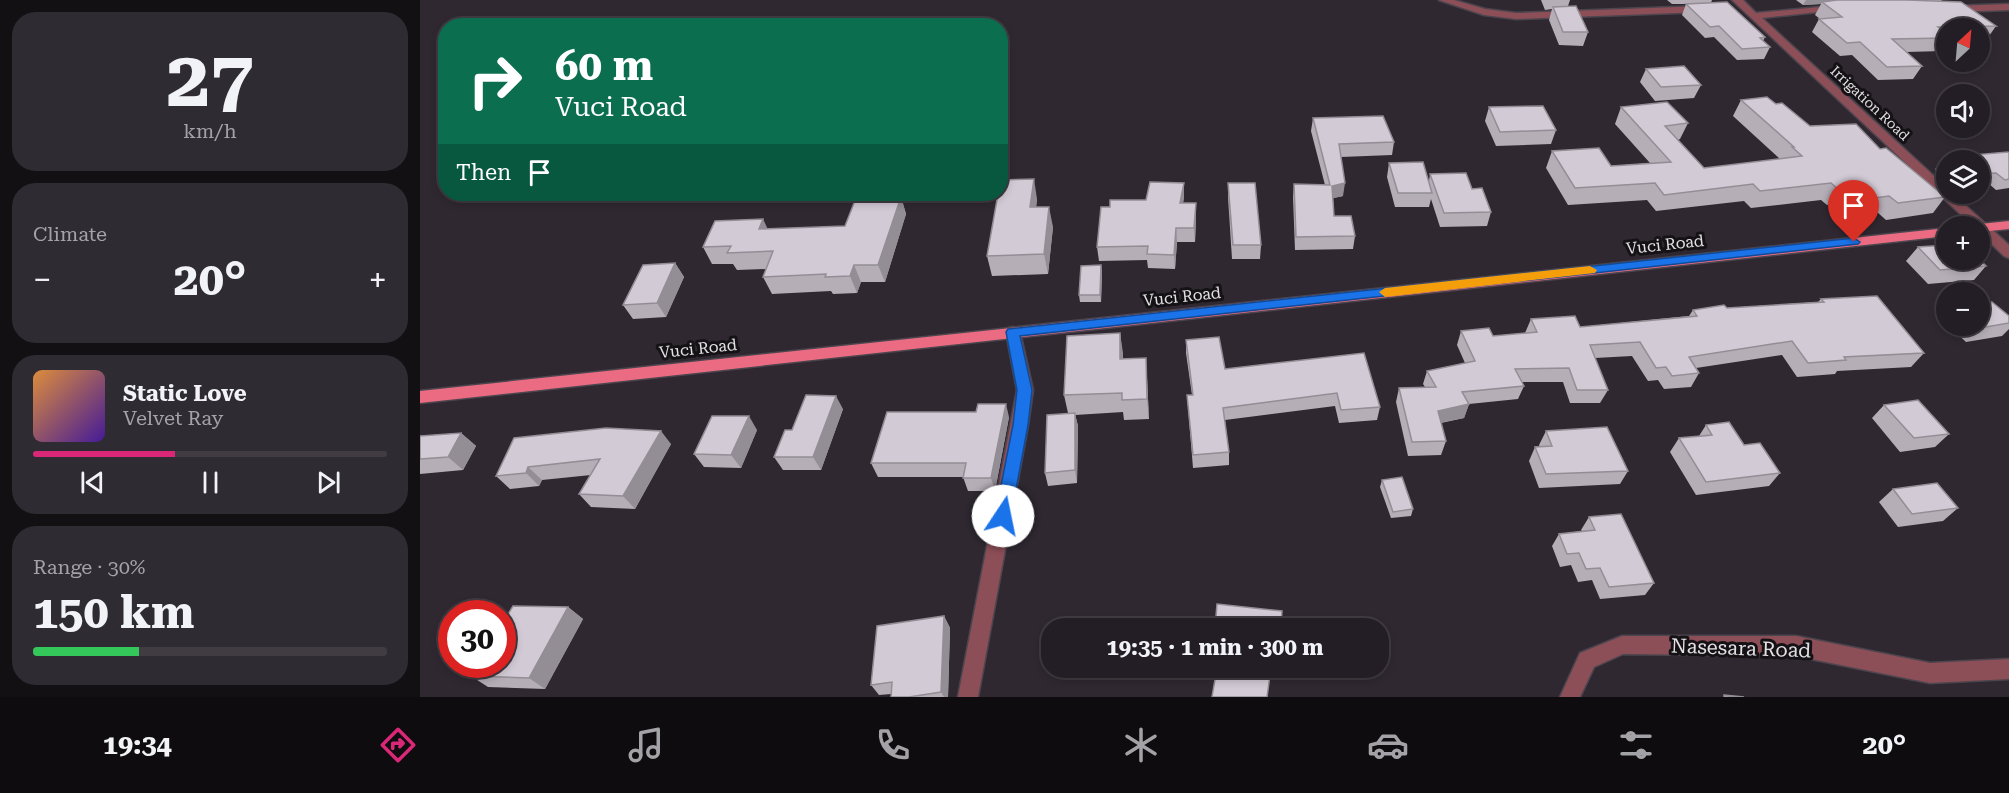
<!DOCTYPE html>
<html lang="en">
<head>
<meta charset="utf-8">
<style>
	:root { --surface:#231e25; --page:#2f2b32; --text:#f1f3f6; --muted:#a3a2a7; --line:#403c42; --accent:#db2777 }
	body { margin:0; font-family:"Roboto Serif",serif; background:var(--page); color:var(--text); height:100vh; display:flex; flex-direction:column; font-size:22px; white-space:nowrap }
	* { box-sizing:border-box; margin:0 }
	p { font-size:20px; color:var(--muted) }
	.icon { flex:none; width:33px; height:33px; fill:none; stroke:currentColor; stroke-width:2; stroke-linecap:round; stroke-linejoin:round }
	.map { position:relative; flex:1; overflow:hidden }
	.panel { display:flex; flex-direction:column; gap:12px; padding:12px; background:#131014; width:420px }
	.panel>* { flex:none }
	.guide { position:absolute; left:18px; top:18px; width:570px; height:183px; border-radius:24px; box-shadow:0 3px 9px #0003,0 0 0 2px var(--line); background:#0b6e4f; color:#fff; overflow:hidden }
	.needle { width:39px; rotate:26deg }
	.fabs { position:absolute; left:1516px; top:18px; display:grid; gap:12px }
	.fabs a { display:grid; place-items:center; width:54px; height:54px; border-radius:50%; background:var(--surface); box-shadow:0 3px 9px #0003,0 0 0 2px var(--line); font-size:30px }
	.speed { position:absolute; left:18px; top:600px; display:flex; gap:12px; font-size:30px; font-weight:700; text-align:center }
	.speed>* { display:grid; place-content:center; width:78px; height:78px; border-radius:50%; background:var(--surface); box-shadow:0 3px 9px #0003,0 0 0 2px var(--line); line-height:1 }
	.speed .limit { border:9px solid #d22; background:#fff; color:#111 }
	.pin { position:absolute; display:grid; place-items:center; width:51px; height:51px; color:#fff; margin:-62px -26px; border-radius:50% 50% 50% 0; rotate:-45deg; box-shadow:0 0 6px #0007 }
	.pin .icon { rotate:45deg }
	.me { position:absolute; width:66px; margin:-33px; rotate:11deg; stroke-linejoin:round; filter:drop-shadow(0 0 4px #0008) }
	.turn { display:flex; align-items:center; gap:21px; height:126px; padding:0 18px; font-size:27px }
	.turn .icon { width:78px; height:78px; stroke-width:2.5 }
	.turn b { display:block; font-size:42px; line-height:51px }
	.then { display:flex; align-items:center; height:57px; padding:0 18px; background:#0003; gap:12px; font-size:22px }
	.big { font-size:45px; font-weight:700; line-height:1.1 }
	.panel .tile { flex:1; display:flex; flex-direction:column; justify-content:center; gap:9px; min-width:0; padding:0 21px; border-radius:24px; background:var(--page) }
	.panel .dial { align-items:center; gap:0 }
	.dial b { font-size:78px; line-height:1 }
	.song { display:flex; align-items:center; gap:18px }
	.cover { width:72px; height:72px; border-radius:9px; background:linear-gradient(135deg,hsl(30 70% 55%),hsl(260 70% 35%)) }
	.played { height:6px; border-radius:3px; background:linear-gradient(90deg,var(--accent) 40%,var(--line) 40%) }
	.keys { display:flex; justify-content:space-around; direction:ltr }
	.heat { display:flex; justify-content:space-between; align-items:center; font-size:33px; direction:ltr }
	.charge { height:9px; border-radius:4px; background:linear-gradient(90deg,#34c759 30%,var(--line) 0) }
	.trip { position:absolute; left:621px; top:618px; width:348px; height:60px; border-radius:24px; background:var(--surface); box-shadow:0 3px 9px #0003,0 0 0 2px var(--line); font-weight:700; line-height:60px; text-align:center }
	.tabs { display:flex; height:96px; justify-content:space-around; align-items:center; background:#0e0c0f; color:var(--muted) }
	.tabs .icon { width:42px; height:42px }
	.tabs .current { color:var(--accent) }
	.tabs b { font-size:27px; color:var(--text) }
	main { display:flex; flex:1; min-height:0 }
	.map>svg:first-child { display:block }
</style>
</head>
<body>
<main>
<section class="panel">
<div class="tile dial"><b>27</b><p>km/h</p></div>
<div class="tile"><p>Climate</p>
<div class="heat"><a>−</a><b class="big">20°</b><a>+</a></div>
</div>
<div class="tile">
<div class="song"><i class="cover"></i><div><b>Static Love</b><p>Velvet Ray</p></div></div>
<div class="played"></div>
<div class="keys"><svg class="icon" aria-label="previous" viewBox="0 0 24 24"><path d="M18 5L8 12l10 7zM5 5v14"/></svg><svg class="icon" aria-label="pause" viewBox="0 0 24 24"><path d="M8 5v14M16 5v14"/></svg><svg class="icon" aria-label="next" viewBox="0 0 24 24"><path d="M6 5l10 7-10 7zM19 5v14"/></svg></div>
</div>
<div class="tile"><p>Range · 30%</p><b class="big">150 km</b><div class="charge"></div></div>
</section>
<div class="map">
<svg width="1589" height="697" viewBox="0 0 1589 697">
	<rect width="100%" height="100%" fill="#2f2831"/>
	<g fill="none" stroke-linecap="round" stroke-linejoin="round">
		<defs>
			<g id="minor">
				<path d="M1019,0H1034L1065,9L1096,13L1283,6L1288,9L1283,12L1096,19L1064,15Z"/>
				<path d="M1312,0H1323L1336,13L1421,5L1423,7L1418,10L1342,18L1527,188V194H1533L1589,245V258L1584,256L1560,233V226H1553Z"/>
				<path d="M1589,4V10L1532,12L1527,9L1532,6Z"/>
				<path d="M593,327L598,328L600,332L613,390L608,425L558,697H538L597,390L586,332L588,328Z"/>
				<path d="M1202,636H1376L1510,663L1589,659V679L1510,683L1376,656L1203,654L1174,667L1160,697H1140L1160,653Z"/>
			</g>
			<g id="major">
				<path d="M1589,221V229L1560,232V226H1554L1560,224Z"/>
				<path d="M1527,228V236L0,403V391Z"/>
			</g>
		</defs>
		<use href="#minor" stroke="#4c454e" stroke-width="3"/>
		<use href="#major" stroke="#4c454e" stroke-width="3"/>
		<use href="#minor" fill="#8c4e57" fill-rule="evenodd"/>
		<use href="#major" fill="#eb6c82" fill-rule="evenodd"/>
	</g>
	<g fill="#b5aeb7">
		<path d="M1121,0H1150L1148,6L1168,32L1163,46L1139,45L1129,20L1132,9L1125,10Z"/>
		<path d="M1247,0H1292L1291,3L1345,37L1343,41L1350,47L1344,59L1317,60L1294,37L1285,38L1262,15L1266,4H1252Z"/>
		<path d="M1376,0H1522L1521,1L1576,26L1567,39H1560V28H1527V44L1523,51L1486,52L1502,66L1493,79L1458,80L1432,55L1420,56L1392,32L1399,19H1400L1395,15L1401,4L1383,5Z"/>
		<path d="M1226,69L1281,85L1274,98L1235,101L1220,82Z"/>
		<path d="M1321,100L1356,104L1390,126L1460,149L1525,197L1513,213L1466,220L1457,212L1429,216L1416,204L1407,205L1401,200L1331,208L1324,201L1236,211L1227,200L1148,205L1126,168L1132,151L1191,166L1230,163L1195,124L1201,107L1268,123L1260,139L1258,140L1284,168L1360,159L1313,116Z"/>
		<path d="M1069,107L1136,130L1131,144L1076,146L1065,121Z"/>
		<path d="M893,118L974,142L972,155L921,157L923,196L913,198L914,216L935,236L933,249L875,250L873,197L874,184L905,185L891,131Z"/>
		<path d="M1589,153V188L1576,190L1568,183L1560,184V160H1527V185L1515,174V169L1522,160L1527,159L1529,157Z"/>
		<path d="M969,163L1009,181L1010,174L1052,189L1071,212L1067,226L1020,227L1011,199L1009,207H975L967,177Z"/>
		<path d="M808,183L841,245L840,259H812L808,197Z"/>
		<path d="M481,197L486,214L465,282H441L437,293L413,294L411,291L352,294L343,277L346,269L317,270L313,264H292L283,247L348,229L425,226Z"/>
		<path d="M764,197L763,203H776V217L775,242H757L755,269L728,268L727,260L679,261L677,247L690,207L726,200Z"/>
		<path d="M617,199L616,207L633,227L628,274L572,276L567,256Z"/>
		<path d="M1498,247L1566,266L1554,280L1508,284L1486,261Z"/>
		<path d="M255,263L264,277L246,317L213,319L203,305Z"/>
		<path d="M681,265L682,273L681,302H660L659,295Z"/>
		<path d="M1401,299L1504,353L1491,367L1417,371L1415,374L1377,377L1362,355L1276,368L1279,373L1271,387L1244,389L1238,380L1228,381L1212,356L1175,358L1188,390L1180,403H1150L1143,382H1102L1104,386L1098,399L1049,404L1044,418L1021,423L1026,441L1021,455L988,456L976,402L979,388L1005,387L1003,384L1007,371L1045,363L1037,345L1041,331L1073,336L1105,333L1111,319L1160,327L1269,316L1273,310L1398,302Z"/>
		<path d="M1589,316V329L1582,336L1546,342L1529,326H1560Z"/>
		<path d="M700,333L703,359L727,378L729,419L704,420L703,412L655,415L658,426L657,483L628,486L625,473L648,413L644,395Z"/>
		<path d="M766,340L805,369L944,353L960,407L957,420L919,423L915,406L805,420L809,452V465L773,468L767,395H772L766,353Z"/>
		<path d="M1464,405L1529,434L1515,447L1480,452L1452,418Z"/>
		<path d="M423,409L401,470H363L354,457L372,430Z"/>
		<path d="M589,417L575,491H548L543,477H458L451,463Z"/>
		<path d="M1286,425L1324,445L1360,473L1349,486L1276,495L1250,452L1259,438L1279,436Z"/>
		<path d="M337,430L321,468L284,467L274,454Z"/>
		<path d="M1126,431L1208,471L1200,484L1119,488L1109,461L1115,447H1120L1119,445Z"/>
		<path d="M41,433L56,446L43,470L0,474V436Z"/>
		<path d="M94,438L251,444L215,509L171,507L159,494L171,475L122,480L119,486L90,489L76,476Z"/>
		<path d="M962,480L993,509L991,516L971,518L960,487Z"/>
		<path d="M1473,489L1538,508L1523,521L1478,527L1459,502Z"/>
		<path d="M1169,517L1234,583L1225,595L1180,599L1172,580L1158,582L1151,565L1140,567L1132,546L1139,534L1162,531L1161,530Z"/>
		<path d="M148,607L163,619L125,689L68,687L51,676Z"/>
		<path d="M524,616L530,628L528,697H471V694L459,695L451,685Z"/>
	</g>
	<g fill="#938d95">
		<path d="M1386,0H1427L1402,2L1401,4L1383,5Z"/>
		<path d="M614,179L617,199L614,227L610,207Z"/>
		<path d="M764,183V197L761,217L760,203Z"/>
		<path d="M925,183L923,196L910,199L912,186Z"/>
		<path d="M1427,188L1416,204L1407,205L1418,189Z"/>
		<path d="M481,197L486,214L465,282L458,265Z"/>
		<path d="M776,203V217L775,242L774,228Z"/>
		<path d="M629,207L633,227L628,274L624,254Z"/>
		<path d="M343,219L351,236L339,229Z"/>
		<path d="M756,228L757,242L755,269L754,255Z"/>
		<path d="M255,263L264,277L246,317L237,303Z"/>
		<path d="M434,265L441,282L437,293L430,276Z"/>
		<path d="M681,265L682,273L681,302L680,295Z"/>
		<path d="M700,333L703,353V379L700,359Z"/>
		<path d="M726,358L727,378L729,419L727,399Z"/>
		<path d="M416,396L423,409L401,470L393,457Z"/>
		<path d="M586,404L589,417L575,491L571,478Z"/>
		<path d="M1049,404L1044,418L1014,424L1018,411Z"/>
		<path d="M655,413L658,426L657,483L655,470Z"/>
		<path d="M329,416L337,430L321,468L311,455Z"/>
		<path d="M241,431L251,444L215,509L203,496Z"/>
		<path d="M41,433L56,446L43,470L28,457Z"/>
		<path d="M108,467L122,480L119,486L106,473Z"/>
		<path d="M148,607L163,619L125,689L109,678Z"/>
		<path d="M524,616L530,628L528,697H524L521,692Z"/>
	</g>
	<g fill="#d2cad5" stroke="#938d95" stroke-width="1.5">
		<path d="M1417,0H1487L1541,2L1576,26L1518,27L1527,34V38L1472,39L1502,66L1467,67L1440,42L1427,43L1399,19L1422,17L1402,2Z"/>
		<path d="M1307,2L1345,37L1340,38L1350,47L1322,49L1299,26L1290,27L1266,4Z"/>
		<path d="M1156,6L1168,32H1143L1133,7Z"/>
		<path d="M1264,66L1281,85L1241,87L1226,69Z"/>
		<path d="M1347,97L1356,104L1362,103L1390,126L1436,124L1460,149L1466,148L1525,197L1478,203L1469,196L1440,200L1427,188L1418,189L1411,183L1340,191L1333,184L1244,195L1235,183L1155,188L1132,151L1179,148L1191,166L1251,162L1201,107L1247,102L1268,123L1245,126L1284,168L1382,156L1372,147H1374L1321,100Z"/>
		<path d="M1123,106L1136,130L1080,132L1069,107Z"/>
		<path d="M963,116L974,142L919,144L925,183L912,186L914,216H931L935,236L876,237L874,184L910,185L893,118Z"/>
		<path d="M1588,152L1589,153V179L1585,180L1576,173L1560,174V160H1527V168L1523,164L1522,160L1531,159L1529,157Z"/>
		<path d="M1003,162L1012,193H978L969,163Z"/>
		<path d="M1046,173L1052,189L1062,188L1071,212L1024,213L1010,174Z"/>
		<path d="M614,179L610,207H629L624,254L567,256L578,194H580V180Z"/>
		<path d="M730,182L764,183L760,203H776L774,228H756L754,255L727,254L728,246L677,247L681,207H690V200H726Z"/>
		<path d="M808,183H835L841,245H813Z"/>
		<path d="M481,197L458,265H434L430,276L405,277L406,274L343,277L353,251L307,253L311,246L283,247L295,221L343,219L339,229L425,226L436,198Z"/>
		<path d="M1527,245V260H1560L1566,266L1520,270L1498,247Z"/>
		<path d="M255,263L237,303L203,305L223,265Z"/>
		<path d="M681,265L680,295H659L661,266Z"/>
		<path d="M1457,296L1504,353L1424,357L1426,360L1388,363L1372,341L1269,357L1279,373L1252,376L1246,367L1236,368L1220,342L1170,345L1188,390H1157L1149,368L1095,369L1104,386L1042,392L1049,404L1018,411L1026,441L992,442L979,388L1016,387L1007,371L1055,361L1041,331L1069,328L1073,336L1117,332L1111,319L1155,316L1160,327L1277,316L1273,310L1304,305L1307,308L1404,302L1401,299Z"/>
		<path d="M1572,302L1589,316V323L1560,328L1557,326H1560V303Z"/>
		<path d="M700,333V359L726,358L727,399L702,400V393L644,395L647,336Z"/>
		<path d="M799,337L805,369L944,353L960,407L921,410L917,393L803,408L809,452L773,455L767,395H773L766,340Z"/>
		<path d="M386,395L416,396L393,457H354L365,430H372Z"/>
		<path d="M1498,400L1529,434L1494,438L1464,405Z"/>
		<path d="M558,404H586L571,478H543L546,463H451L467,412H556Z"/>
		<path d="M655,413V470L625,473L627,415Z"/>
		<path d="M292,416H329L311,455L274,454Z"/>
		<path d="M1309,422L1324,445L1340,443L1360,473L1286,482L1259,438L1292,435L1286,425Z"/>
		<path d="M1187,427L1208,471L1126,474L1115,447L1132,446L1126,431Z"/>
		<path d="M186,428L241,431L203,496L159,494L180,459L108,467L106,473L76,476L94,438Z"/>
		<path d="M41,433L28,457L0,459V436Z"/>
		<path d="M982,477L993,509L973,512L962,480Z"/>
		<path d="M1517,483L1538,508L1492,514L1473,489Z"/>
		<path d="M1201,514L1234,583L1189,587L1180,568L1166,569L1159,553L1147,554L1139,534L1175,530L1169,517Z"/>
		<path d="M797,604L862,611L861,628H795Z"/>
		<path d="M93,606L148,607L109,678L51,676L58,664H82V624Z"/>
		<path d="M524,616L521,692L489,697H471L472,682L451,685L457,626Z"/>
		<path d="M797,668H851L847,697H792Z"/>
		<path d="M1304,695L1324,697H1304Z"/>
	</g>
	<path fill="#1a73e8" stroke="#114b97" stroke-width="1.5" d="M1434,238L1440,242L1438,244L600,336L612,390L608,425L591,516L589,520L583,523L577,520L575,516L593,425L597,390L586,332L588,329Z"/>
	<path fill="#f59e0b" d="M1170,266L1177,270L1175,273L965,297L959,292L965,288Z"/>
	<g text-anchor="middle" stroke-width="6" stroke-linejoin="round" paint-order="stroke">
		<g font-size="14" fill="#e3dfe4" stroke="#151216">
			<text transform="translate(1450 103) rotate(43)" y="5">Irrigation Road</text>
		</g>
		<g font-size="16" fill="#e3dfe4" stroke="#151216">
			<text transform="translate(1245 244) rotate(-6)" y="6">Vuci Road</text>
			<text transform="translate(762 296) rotate(-6)" y="6">Vuci Road</text>
			<text transform="translate(278 348) rotate(-6)" y="6">Vuci Road</text>
		</g>
		<g font-size="20" fill="#e3dfe4" stroke="#151216">
			<text transform="translate(1321 648) rotate(2)" y="7">Nasesara Road</text>
		</g>
	</g>
</svg>
<div class="fabs">
<a><svg class="needle" viewBox="-14 -14 28 28"><path d="M0-13l5 13h-10z" fill="#e53935"/><path d="M0 13l5-13h-10z" fill="#a3a2a7"/></svg></a>
<a><svg class="icon" aria-label="sound" viewBox="0 0 24 24"><path d="M4 9h4l5-4v14l-5-4H4zM17 9q2 3 0 6"/></svg></a>
<a><svg class="icon" aria-label="layers" viewBox="0 0 24 24"><path d="M12 4l9 5-9 5-9-5zM3 14l9 5 9-5"/></svg></a>
<a>+</a>
<a>−</a>
</div>
<div class="speed"><div class="limit">30</div></div>
<div class="pin" style="left:1434px;top:242px;background:#d93025"><svg class="icon" aria-label="arrive" viewBox="0 0 24 24"><path d="M6 21V4h12l-3 4 3 4H6"/></svg></div>
<svg class="me" style="left:583px;top:516px" viewBox="-20 -20 40 40"><circle r="19" fill="#fff"/><path d="M0-13L10 11 0 6-10 11z" fill="#1a73e8"/></svg>
<div class="trip">19:35 · 1 min · 300 m</div>
<div class="guide">
<div class="turn"><svg class="icon" aria-label="right" viewBox="0 0 24 24"><path d="M7 20v-9h11M14 6l5 5-5 5"/></svg><div><b>60 m</b>Vuci Road</div></div>
<div class="then">Then<svg class="icon" aria-label="arrive" viewBox="0 0 24 24"><path d="M6 21V4h12l-3 4 3 4H6"/></svg></div>
</div>
</div>
</main>
<nav class="tabs">
<b>19:34</b>
<svg class="icon current" aria-label="directions" viewBox="0 0 24 24"><path d="M12 3l9 9-9 9-9-9zM9 14v-3h6M13 9l2 2-2 2"/></svg>
<svg class="icon" aria-label="music" viewBox="0 0 24 24"><path d="M9 18V5l10-2v13"/><circle cx="6" cy="18" r="3"/><circle cx="16" cy="16" r="3"/></svg>
<svg class="icon" aria-label="phone" viewBox="0 0 24 24"><path d="M5 4h4l2 5-3 2q2 4 5 5l2-3 5 2v4C11 20 4 13 5 4z"/></svg>
<svg class="icon" aria-label="climate" viewBox="0 0 24 24"><path d="M12 3v18M4 7l16 10M4 17L20 7"/></svg>
<svg class="icon" aria-label="car" viewBox="0 0 24 24"><path d="M5 17H2v-5l4-1 3-4h7l3 4 3 1v5h-3M9 17h6M6 11h13"/><circle cx="7" cy="17" r="2"/><circle cx="17" cy="17" r="2"/></svg>
<svg class="icon" aria-label="filters" viewBox="0 0 24 24"><path d="M4 7h16M4 17h16"/><circle cx="9" cy="7" r="2"/><circle cx="15" cy="17" r="2"/></svg>
<b>20°</b>
</nav>
</body>
</html>
